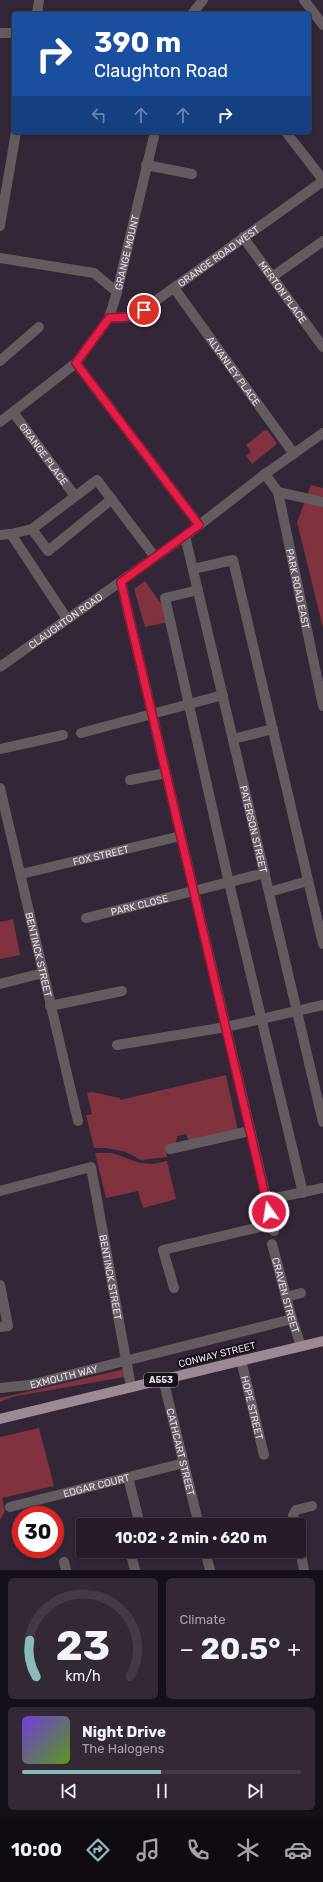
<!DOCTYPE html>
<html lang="en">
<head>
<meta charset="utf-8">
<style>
	:root { --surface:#261c29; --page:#322935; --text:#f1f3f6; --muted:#a4a1a8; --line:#423a46; --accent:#8bbbb9 }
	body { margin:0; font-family:Rubik,sans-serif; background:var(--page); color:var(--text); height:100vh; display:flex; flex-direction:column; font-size:15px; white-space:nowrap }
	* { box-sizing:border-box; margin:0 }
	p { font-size:13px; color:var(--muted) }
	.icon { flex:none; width:22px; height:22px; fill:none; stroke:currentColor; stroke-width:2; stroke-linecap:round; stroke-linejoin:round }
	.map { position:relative; height:1570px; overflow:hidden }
	.side { display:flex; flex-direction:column; gap:8px; padding:8px; background:#150f17; flex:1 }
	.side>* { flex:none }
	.banner { position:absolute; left:12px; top:12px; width:299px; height:122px; border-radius:4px; box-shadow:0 2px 6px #0003,0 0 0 1px var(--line); background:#1a4fa0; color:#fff; overflow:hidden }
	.speed { position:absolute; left:12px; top:1506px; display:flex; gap:8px; font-size:20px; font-weight:700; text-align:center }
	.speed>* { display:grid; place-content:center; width:52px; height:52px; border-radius:50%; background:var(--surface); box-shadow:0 2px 6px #0003,0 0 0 1px var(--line); line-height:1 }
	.speed .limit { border:6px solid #d22; background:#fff; color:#111 }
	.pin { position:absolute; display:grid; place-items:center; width:34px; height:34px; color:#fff; margin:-17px; border:2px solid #fff; border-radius:50%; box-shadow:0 1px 4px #0007 }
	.me { position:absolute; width:44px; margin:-22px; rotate:347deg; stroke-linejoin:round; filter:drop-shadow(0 0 3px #0008) }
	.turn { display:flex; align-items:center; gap:14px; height:84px; padding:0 16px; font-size:18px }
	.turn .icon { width:52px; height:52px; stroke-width:2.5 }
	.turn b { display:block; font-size:28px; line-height:34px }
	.lanes { display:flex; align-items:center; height:38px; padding:0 16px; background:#0003; justify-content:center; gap:20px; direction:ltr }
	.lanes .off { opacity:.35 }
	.big { font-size:30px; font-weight:700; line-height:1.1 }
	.side .widget { flex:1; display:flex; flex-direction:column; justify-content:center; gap:6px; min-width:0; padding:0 14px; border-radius:6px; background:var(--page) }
	.side .dial { align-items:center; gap:0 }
	.dial svg { height:104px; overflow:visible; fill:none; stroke:var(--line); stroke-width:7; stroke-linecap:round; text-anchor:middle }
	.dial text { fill:var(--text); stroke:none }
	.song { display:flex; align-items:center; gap:12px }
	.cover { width:48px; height:48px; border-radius:6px; background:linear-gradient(135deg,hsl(260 70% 55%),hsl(90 70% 35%)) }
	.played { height:4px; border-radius:2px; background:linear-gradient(90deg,var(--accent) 50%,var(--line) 50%) }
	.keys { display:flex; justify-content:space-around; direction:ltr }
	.heat { display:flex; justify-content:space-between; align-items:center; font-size:22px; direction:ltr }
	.side .tiles { flex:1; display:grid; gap:8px; grid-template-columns:1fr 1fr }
	.widget:last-child { grid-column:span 2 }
	.trip { position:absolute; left:76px; top:1518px; width:230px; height:40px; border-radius:4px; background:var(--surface); box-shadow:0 2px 6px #0003,0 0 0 1px var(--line); font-weight:700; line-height:40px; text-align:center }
	.tab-bar { display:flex; height:64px; justify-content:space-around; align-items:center; background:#0f0b10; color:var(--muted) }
	.tab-bar .icon { width:28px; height:28px }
	.tab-bar .selected { color:var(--accent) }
	.tab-bar b { font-size:18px; color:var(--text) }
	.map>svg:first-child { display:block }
</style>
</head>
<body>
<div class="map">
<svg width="323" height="1570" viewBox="0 0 323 1570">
	<rect width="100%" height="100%" fill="#322637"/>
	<g fill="#80323e">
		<path d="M265,430L268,431L276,442V445L252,464L246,456L251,452L246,445Z"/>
		<path d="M311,485L323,488V628L297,522Z"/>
		<path d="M145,581L162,605H165L168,622L145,627L134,589Z"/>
		<path d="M13,919L20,955L0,959V922Z"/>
		<path d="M226,1075L238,1131L196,1142L188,1139L186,1134L177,1136L176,1143L166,1149L167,1157L141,1160L126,1152L106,1148H94L86,1115L92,1114L87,1093L92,1092L120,1098V1100Z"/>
		<path d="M95,1153H112L140,1163L153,1164L167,1161L176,1199L143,1208L138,1191L106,1198Z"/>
		<path d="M125,1369L126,1375L124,1377L12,1397L0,1402V1398Z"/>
		<path d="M39,1428L54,1486L2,1498L5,1511L0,1520V1437Z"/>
	</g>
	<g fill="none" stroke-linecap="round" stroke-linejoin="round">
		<g stroke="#645b60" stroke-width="10">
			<path d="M304,0L323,25"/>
			<path d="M37,14L39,0"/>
			<path d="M192,14L203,0"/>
			<path d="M0,33H14"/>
			<path d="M286,132L323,180"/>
			<path d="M146,165L192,174"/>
			<path d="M0,226L16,132"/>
			<path id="s1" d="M243,237L323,347"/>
			<path d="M0,258L94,273L117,292"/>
			<path d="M272,277L323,241"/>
			<path id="s2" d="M174,288L294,454"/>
			<path id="s3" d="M109,318L133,317L323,181"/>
			<path d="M0,361L39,327"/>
			<path d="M76,363L199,525"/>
			<path id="s4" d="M13,412L75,496"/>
			<path id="s5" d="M0,422L76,363L109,318L117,292L155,132"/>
			<path id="s6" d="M265,474L278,492L323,706"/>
			<path d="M278,492L323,502"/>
			<path d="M32,529L48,551L112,499"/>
			<path d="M11,534L67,619"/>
			<path d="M0,535L11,534L32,529L97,480L155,557"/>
			<path id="s7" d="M185,536L323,1122"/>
			<path d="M193,569L233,560L323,944"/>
			<path d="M121,582L274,1231"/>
			<path d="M198,590L165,598L229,883L303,1193"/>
			<path id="s8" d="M0,667L185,536L265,474L323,433"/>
			<path d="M81,733L223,695"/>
			<path d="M233,739L273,729"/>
			<path d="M0,749L63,735"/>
			<path d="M130,780L166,773"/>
			<path id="s9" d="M0,788L78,1121"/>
			<path id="s10" d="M21,874L181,836"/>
			<path d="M269,892L308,881"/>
			<path id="s11" d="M86,918L265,873"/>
			<path d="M0,984L43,973"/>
			<path d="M50,1006L122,991"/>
			<path d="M117,1045L226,1027L323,1005"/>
			<path d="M170,1149L250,1131"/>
			<path id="s12" d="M0,1191L91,1167L131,1387"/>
			<path d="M266,1200L323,1188"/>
			<path id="s13" d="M272,1244L292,1319L301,1346"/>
			<path d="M0,1285L8,1326L0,1327"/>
			<path d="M174,1288L163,1250L272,1224"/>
			<path d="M286,1297L301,1293"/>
			<path id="s14" d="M241,1360L264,1455"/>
			<path id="s15" d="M163,1379L199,1525"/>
			<path id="s16" d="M0,1388L29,1385L292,1319"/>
			<path d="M128,1477L140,1525"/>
			<path id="s17" d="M10,1507L184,1463"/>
			<path d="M295,1525L293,1515L296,1510L312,1506"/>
			<path d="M299,1545L304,1570"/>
			<path d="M130,1551L135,1570"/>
			<path d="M205,1551L210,1570"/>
			<path d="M64,1562L66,1570"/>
		</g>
		<path stroke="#9d8994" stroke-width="10" d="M0,1419L323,1341"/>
	</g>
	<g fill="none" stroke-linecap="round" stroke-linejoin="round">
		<defs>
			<path id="route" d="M144,310L133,317L109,318L76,363L199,525L121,582L269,1212"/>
		</defs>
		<use href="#route" stroke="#92132f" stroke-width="10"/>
		<use href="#route" stroke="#e11d48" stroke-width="7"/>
	</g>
	<g text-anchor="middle" stroke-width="4" stroke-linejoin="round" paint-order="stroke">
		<rect fill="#171119" stroke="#a7a0ab" stroke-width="1" x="144" y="1373" width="34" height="14" rx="3"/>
		<g font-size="9" font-weight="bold" fill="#e5dee9">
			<text x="161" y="1383">A553</text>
		</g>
		<g font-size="10" fill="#e5dee9" stroke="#171119">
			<text dy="4" stroke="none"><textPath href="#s5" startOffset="220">GRANGE MOUNT</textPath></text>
			<text dy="4" stroke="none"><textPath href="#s3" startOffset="129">GRANGE ROAD WEST</textPath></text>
			<text dy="4" stroke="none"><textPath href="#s1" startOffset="68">MERTON PLACE</textPath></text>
			<text dy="4" stroke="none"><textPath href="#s2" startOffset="102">ALVANLEY PLACE</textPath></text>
			<text dy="4" stroke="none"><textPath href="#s4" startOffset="52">GRANGE PLACE</textPath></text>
			<text dy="4" stroke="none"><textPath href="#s6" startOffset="121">PARK ROAD EAST</textPath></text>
			<text dy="4" stroke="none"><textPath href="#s8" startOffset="80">CLAUGHTON ROAD</textPath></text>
			<text dy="4" stroke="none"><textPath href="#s7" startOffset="301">PATERSON STREET</textPath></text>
			<text dy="4" stroke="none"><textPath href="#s10" startOffset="82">FOX STREET</textPath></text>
			<text dy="4" stroke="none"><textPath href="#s11" startOffset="55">PARK CLOSE</textPath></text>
			<text dy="4" stroke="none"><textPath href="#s9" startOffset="171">BENTINCK STREET</textPath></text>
			<text dy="4" stroke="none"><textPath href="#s12" startOffset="206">BENTINCK STREET</textPath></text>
			<text dy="4" stroke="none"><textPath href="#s13" startOffset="53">CRAVEN STREET</textPath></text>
			<text transform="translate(217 1354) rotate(-14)" y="4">CONWAY STREET</text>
			<text dy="4" stroke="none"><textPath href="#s16" startOffset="65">EXMOUTH WAY</textPath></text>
			<text dy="4" stroke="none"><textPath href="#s14" startOffset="49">HOPE STREET</textPath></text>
			<text dy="4" stroke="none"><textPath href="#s15" startOffset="75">CATHCART STREET</textPath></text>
			<text dy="4" stroke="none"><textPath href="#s17" startOffset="89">EDGAR COURT</textPath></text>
		</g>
	</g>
</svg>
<div class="speed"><div class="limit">30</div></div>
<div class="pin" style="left:144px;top:310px;background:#d93025"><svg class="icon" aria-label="arrive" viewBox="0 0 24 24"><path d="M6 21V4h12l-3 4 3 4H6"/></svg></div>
<svg class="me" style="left:269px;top:1212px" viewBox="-20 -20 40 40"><circle r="17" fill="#e11d48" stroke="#fff" stroke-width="3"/><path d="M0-11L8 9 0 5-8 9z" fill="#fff"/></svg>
<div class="trip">10:02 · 2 min · 620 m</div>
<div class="banner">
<div class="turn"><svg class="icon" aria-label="right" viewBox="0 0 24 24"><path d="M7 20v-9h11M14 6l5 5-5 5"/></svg><div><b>390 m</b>Claughton Road</div></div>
<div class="lanes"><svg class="icon off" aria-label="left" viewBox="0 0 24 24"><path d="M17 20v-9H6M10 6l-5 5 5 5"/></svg><svg class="icon off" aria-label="ahead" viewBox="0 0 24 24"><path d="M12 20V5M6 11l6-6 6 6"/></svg><svg class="icon off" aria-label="ahead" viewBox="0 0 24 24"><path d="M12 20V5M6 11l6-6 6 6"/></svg><svg class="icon" aria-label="right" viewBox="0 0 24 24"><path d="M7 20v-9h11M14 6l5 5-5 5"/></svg></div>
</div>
</div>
<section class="side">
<div class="tiles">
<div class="widget dial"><svg viewBox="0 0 100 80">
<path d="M14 69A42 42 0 1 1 86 69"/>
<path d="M14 69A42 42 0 0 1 9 41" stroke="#8bbbb9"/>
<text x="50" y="56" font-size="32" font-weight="700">23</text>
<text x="50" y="72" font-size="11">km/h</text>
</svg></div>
<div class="widget"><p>Climate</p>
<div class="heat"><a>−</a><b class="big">20.5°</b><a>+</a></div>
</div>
<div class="widget">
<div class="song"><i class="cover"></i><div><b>Night Drive</b><p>The Halogens</p></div></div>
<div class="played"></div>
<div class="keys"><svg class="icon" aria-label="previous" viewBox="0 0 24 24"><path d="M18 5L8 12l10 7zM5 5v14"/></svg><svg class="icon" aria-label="pause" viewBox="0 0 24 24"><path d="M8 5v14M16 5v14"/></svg><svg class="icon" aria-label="next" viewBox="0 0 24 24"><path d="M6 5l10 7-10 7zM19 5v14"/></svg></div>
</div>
</div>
</section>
<nav class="tab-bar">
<b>10:00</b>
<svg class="icon selected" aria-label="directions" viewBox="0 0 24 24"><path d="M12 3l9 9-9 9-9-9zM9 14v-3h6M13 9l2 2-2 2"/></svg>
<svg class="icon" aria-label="music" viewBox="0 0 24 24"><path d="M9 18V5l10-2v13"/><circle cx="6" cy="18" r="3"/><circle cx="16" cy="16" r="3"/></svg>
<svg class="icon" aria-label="phone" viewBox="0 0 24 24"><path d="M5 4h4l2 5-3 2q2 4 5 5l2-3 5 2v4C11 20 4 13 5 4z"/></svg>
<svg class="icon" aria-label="climate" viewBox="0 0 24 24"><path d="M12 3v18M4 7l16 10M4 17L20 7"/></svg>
<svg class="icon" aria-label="car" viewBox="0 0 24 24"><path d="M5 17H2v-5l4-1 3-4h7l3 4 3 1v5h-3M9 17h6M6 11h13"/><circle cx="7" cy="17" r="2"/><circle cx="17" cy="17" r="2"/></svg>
</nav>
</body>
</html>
